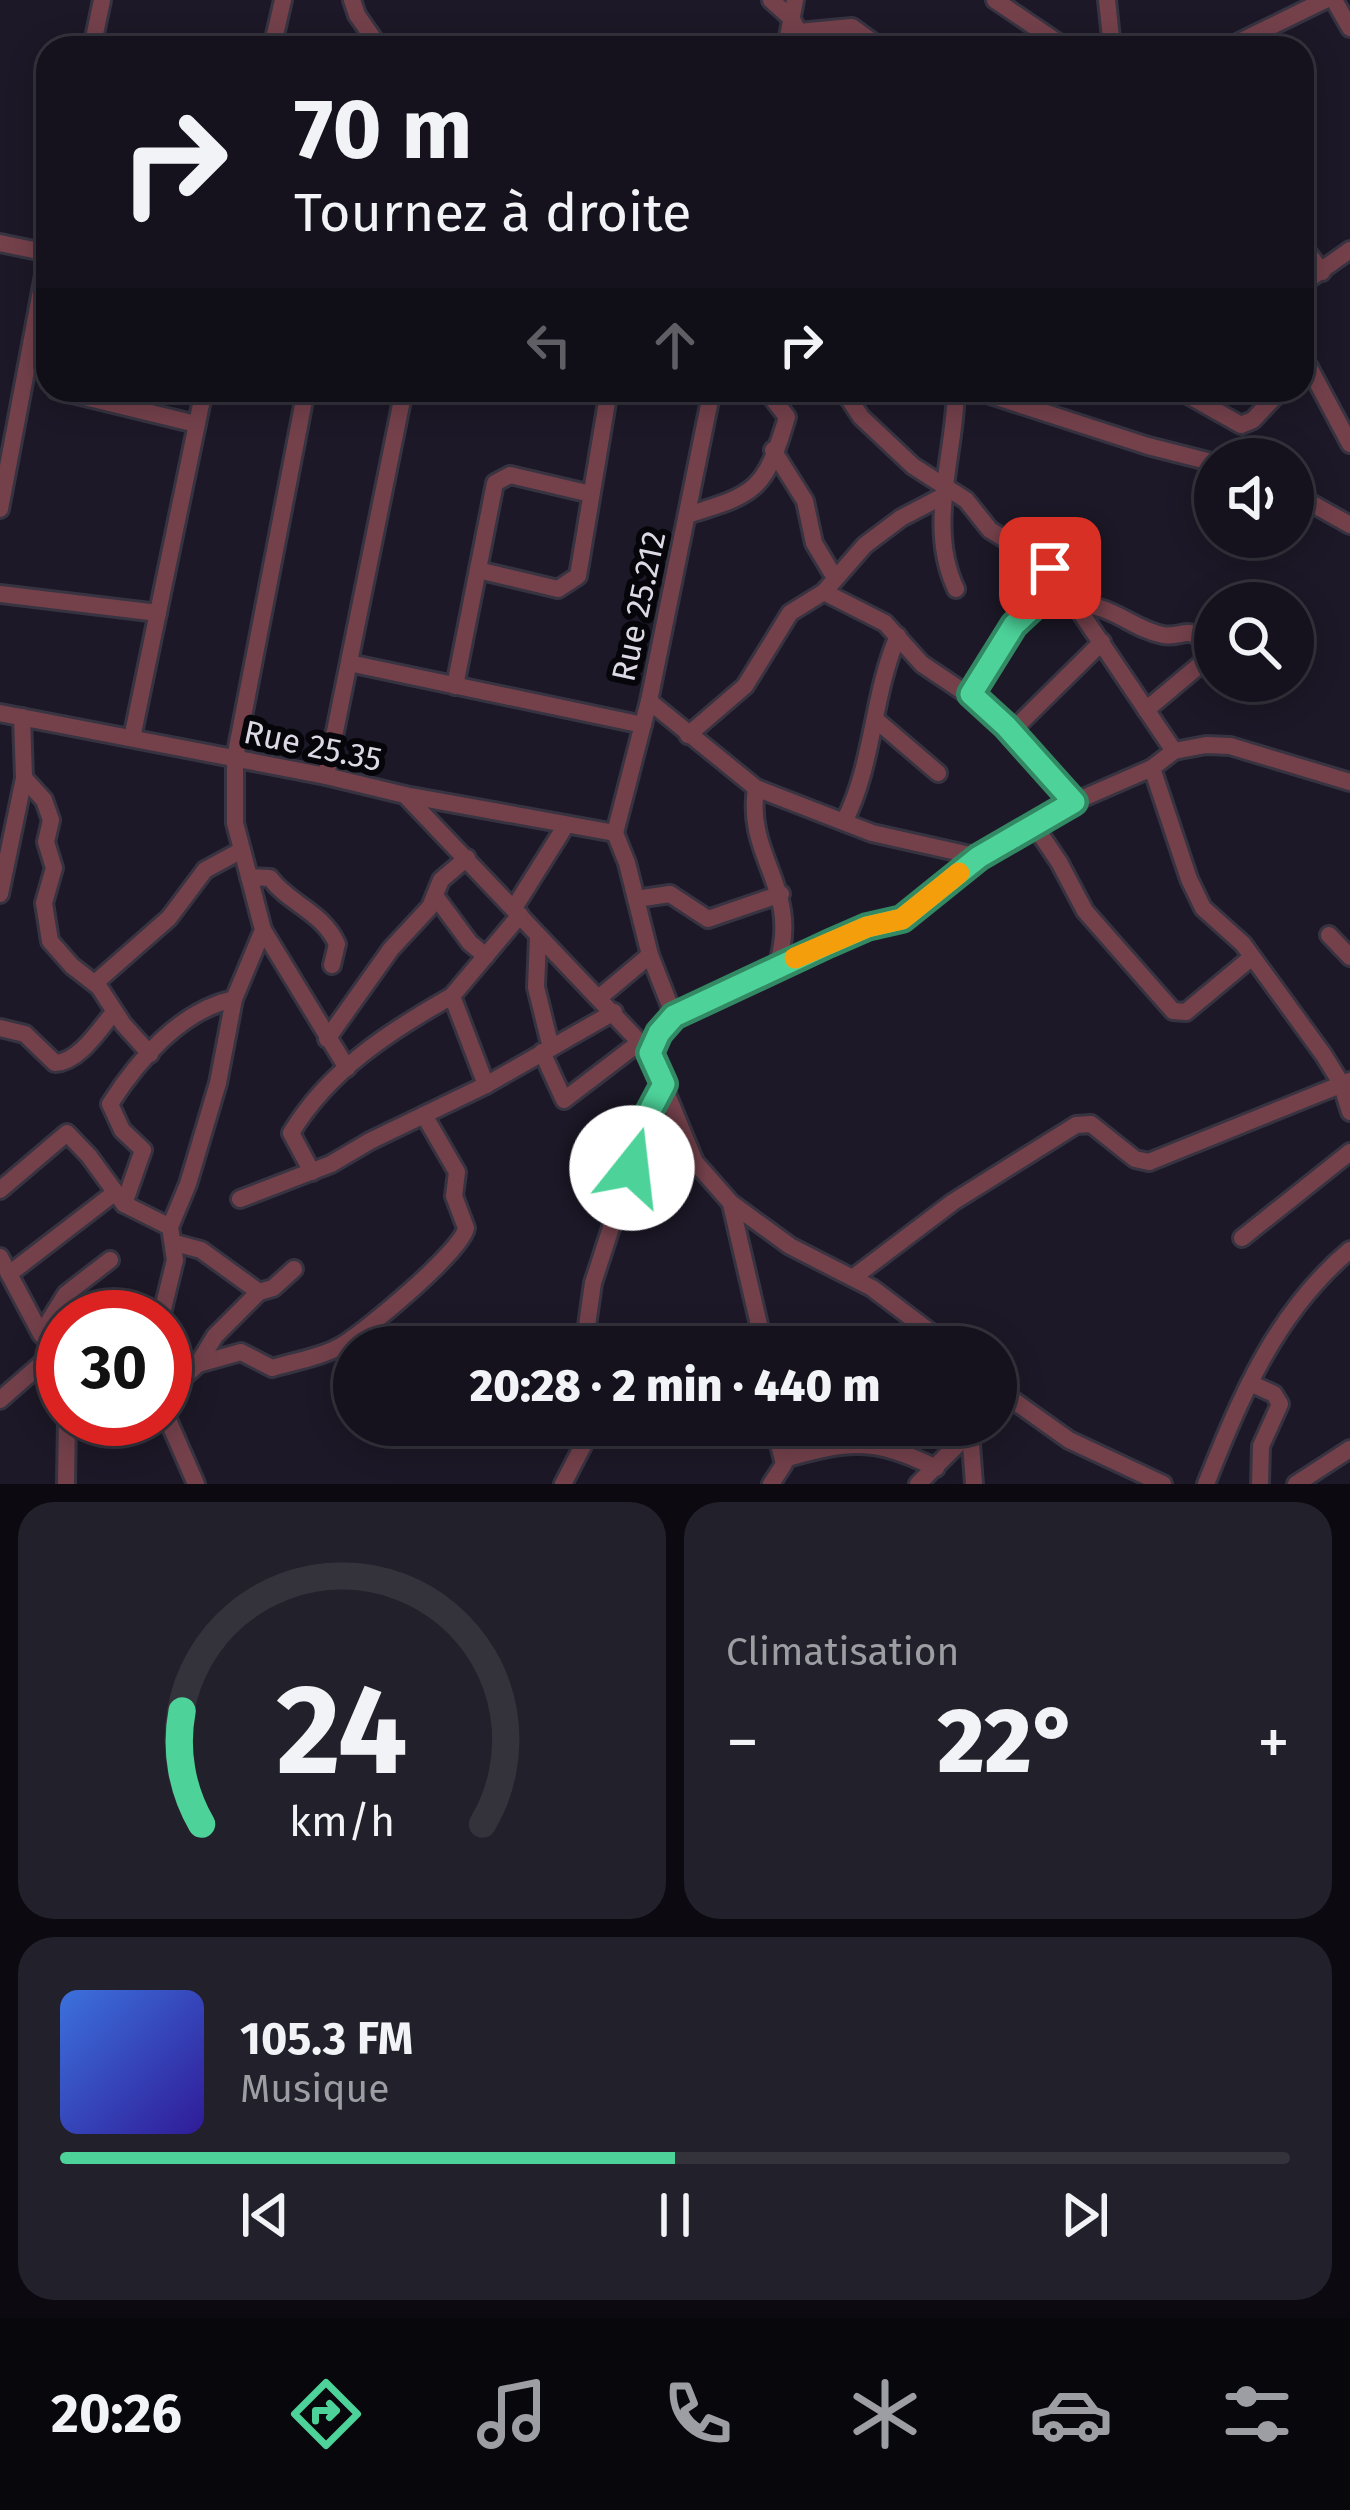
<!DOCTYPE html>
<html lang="fr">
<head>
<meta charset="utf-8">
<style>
	:root { --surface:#15121d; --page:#22202a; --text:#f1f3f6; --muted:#9d9ea4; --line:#34323b; --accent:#4dd39a }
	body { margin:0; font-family:"Fira Sans",sans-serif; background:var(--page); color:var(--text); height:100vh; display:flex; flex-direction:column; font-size:45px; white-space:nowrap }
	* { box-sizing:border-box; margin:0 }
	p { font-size:39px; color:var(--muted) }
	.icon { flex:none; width:66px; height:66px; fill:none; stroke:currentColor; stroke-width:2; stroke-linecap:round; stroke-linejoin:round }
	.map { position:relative; height:1484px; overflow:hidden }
	.drawer { display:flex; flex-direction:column; gap:18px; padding:18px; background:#0c0a10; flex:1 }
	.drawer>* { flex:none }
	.top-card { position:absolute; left:36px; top:36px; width:1278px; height:366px; border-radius:36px; box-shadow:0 6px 30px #0003,0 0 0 3px var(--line); background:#15121d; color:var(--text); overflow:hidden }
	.buttons { position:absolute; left:1194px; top:438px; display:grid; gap:24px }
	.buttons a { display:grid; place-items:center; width:120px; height:120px; border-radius:50%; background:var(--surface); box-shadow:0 6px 30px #0003,0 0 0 3px var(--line); font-size:60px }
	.speed { position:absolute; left:36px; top:1290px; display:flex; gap:24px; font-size:60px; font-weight:700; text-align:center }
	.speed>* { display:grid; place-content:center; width:156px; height:156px; border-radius:50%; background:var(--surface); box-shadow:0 6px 30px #0003,0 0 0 3px var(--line); line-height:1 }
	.speed .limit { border:18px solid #d22; background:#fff; color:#111 }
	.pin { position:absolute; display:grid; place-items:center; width:102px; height:102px; color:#fff; margin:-51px; border-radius:24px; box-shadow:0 6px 18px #0006 }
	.me { position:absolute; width:132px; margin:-66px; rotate:16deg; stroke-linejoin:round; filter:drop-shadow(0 0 9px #0008) }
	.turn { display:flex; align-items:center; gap:42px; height:252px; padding:0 60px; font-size:54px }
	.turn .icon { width:156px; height:156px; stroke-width:2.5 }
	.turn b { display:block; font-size:84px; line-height:102px }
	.lanes { display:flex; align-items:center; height:114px; padding:0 60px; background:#0003; justify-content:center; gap:60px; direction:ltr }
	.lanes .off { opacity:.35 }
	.big { font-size:90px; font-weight:800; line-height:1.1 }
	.drawer .tile { flex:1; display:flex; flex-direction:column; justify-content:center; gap:18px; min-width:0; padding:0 42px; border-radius:36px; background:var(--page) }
	.drawer .dial { align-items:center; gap:0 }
	.dial svg { height:312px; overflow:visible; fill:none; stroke:var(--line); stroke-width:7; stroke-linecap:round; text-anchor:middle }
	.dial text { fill:var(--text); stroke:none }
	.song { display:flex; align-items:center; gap:36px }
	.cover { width:144px; height:144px; border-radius:18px; background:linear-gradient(135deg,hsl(220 70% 55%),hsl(250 70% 35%)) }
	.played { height:12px; border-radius:6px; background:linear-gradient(90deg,var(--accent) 50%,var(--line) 50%) }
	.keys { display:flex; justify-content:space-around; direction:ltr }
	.heat { display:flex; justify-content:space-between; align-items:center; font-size:66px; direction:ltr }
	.drawer .tiles { flex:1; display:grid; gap:18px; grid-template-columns:1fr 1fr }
	.tile:last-child { grid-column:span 2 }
	.trip { position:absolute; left:333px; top:1326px; width:684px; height:120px; border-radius:60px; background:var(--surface); box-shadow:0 6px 30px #0003,0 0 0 3px var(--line); font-weight:800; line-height:120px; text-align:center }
	.dock { display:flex; height:192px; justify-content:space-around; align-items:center; background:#08070c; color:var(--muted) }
	.dock .icon { width:84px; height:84px }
	.dock .current { color:var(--accent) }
	.dock b { font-size:54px; color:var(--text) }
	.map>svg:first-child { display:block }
</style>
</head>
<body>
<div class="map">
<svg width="1350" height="1484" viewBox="0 0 1350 1484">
	<rect width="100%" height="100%" fill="#1c1827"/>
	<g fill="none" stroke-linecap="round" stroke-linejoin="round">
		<defs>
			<g id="street">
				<path d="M352,0L357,15L380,48"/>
				<path d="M771,0L792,19L806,48"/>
				<path d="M995,0L1066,48"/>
				<path d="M1107,0L1112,48"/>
				<path d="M1334,0L1350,28"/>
				<path d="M799,32L852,27L881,48"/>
				<path d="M92,48L102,0"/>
				<path d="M272,48L283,0"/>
				<path d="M786,48L795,0"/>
				<path d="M1172,48H1173"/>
				<path d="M1227,48L1325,0"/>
				<path d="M0,243L48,253"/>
				<path d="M1302,245L1322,272"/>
				<path d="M1302,284L1350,250"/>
				<path d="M1302,354L1350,444"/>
				<path d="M56,390L196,424"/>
				<path d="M684,390L711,395"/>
				<path d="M843,390L861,417L913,466L966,500L990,530L1050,567L1174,751"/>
				<path d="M956,390C955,456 926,526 956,589"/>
				<path d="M975,390L1148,446L1215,463"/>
				<path d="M1179,390L1241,425L1253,420L1281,390"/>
				<path d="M773,450L805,501L814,543L835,578"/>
				<path d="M1293,493L1350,525"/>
				<path d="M0,509L48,254"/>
				<path d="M687,515C757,494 765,490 787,417L766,390"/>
				<path d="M478,570L558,589L578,576L609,390"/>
				<path d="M824,592L885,623L922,664L989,709L1074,802"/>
				<path d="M0,594L158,613"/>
				<path d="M1078,605C1112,604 1132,629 1163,635C1180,638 1186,627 1201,638L1208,658L1146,710"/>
				<path d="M349,663L643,725"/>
				<path d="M455,686L495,483L510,475L591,494"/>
				<path d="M971,695L1014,625L1061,581"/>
				<path d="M649,701L756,788L872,833L979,857"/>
				<path d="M0,713L326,776L405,795L615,833"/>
				<path d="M875,719L938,773"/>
				<path d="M1011,732L1102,642"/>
				<path d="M688,735L745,686L790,613L824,592L865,545L901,518L945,495"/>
				<path d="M132,738L204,390"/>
				<path d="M1152,768L1189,879L1203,908L1243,944L1323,1054L1341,1083L1350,1112"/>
				<path d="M326,776L404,390"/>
				<path d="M24,778L44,800L51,820L46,842L54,868L44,903L50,941L72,966L99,987L123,1024L150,1054"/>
				<path d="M756,788C745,859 802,888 777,966"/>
				<path d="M405,795L650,1053"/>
				<path d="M844,822C874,764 872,695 898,636"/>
				<path d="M1034,825L1059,862L1085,911L1173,1011L1186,1012L1252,957"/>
				<path d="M615,833L627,863L650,955L674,1016L666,1022L650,1053L695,1162L731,1203L790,1246L872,1288L950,1347"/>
				<path d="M615,833L649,701L712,390"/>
				<path d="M249,877L270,878C289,904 322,911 337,944L332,965"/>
				<path d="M0,894L24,778L22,717"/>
				<path d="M436,897L470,943L486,956"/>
				<path d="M636,899L670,894L708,919L781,894"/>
				<path d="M514,908L566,825"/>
				<path d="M263,930L347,1068"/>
				<path d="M1329,935L1350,957"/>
				<path d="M538,938L536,987L551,1048"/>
				<path d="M95,983L169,918L205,870L242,850"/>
				<path d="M600,997L650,955"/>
				<path d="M674,1016L828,944L867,927L902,919L1001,843L1074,802L1152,768L1174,751L1206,745L1230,746L1350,782"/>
				<path d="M0,1028L25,1034L55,1063C79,1062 99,1030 114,1012"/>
				<path d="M327,1039L391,949L430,907L441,880L467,858"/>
				<path d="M542,1052L564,1100L640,1042"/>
				<path d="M486,1085L452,996L520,915"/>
				<path d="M312,1172L291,1133C329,1070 390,1031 452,996"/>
				<path d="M0,1190L67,1133L89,1156L124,1204L143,1150L122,1130L110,1104C138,1060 181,1010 234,999"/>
				<path d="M240,1199L331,1164L370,1141L486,1085L614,1012"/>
				<path d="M124,1204L170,1227"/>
				<path d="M731,1204L760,1329L771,1347"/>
				<path d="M1242,1238L1350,1152"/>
				<path d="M0,1257L41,1334L63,1354"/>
				<path d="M9,1274L113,1194"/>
				<path d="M854,1277L953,1202L1076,1125L1091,1124L1135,1159L1149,1162L1350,1081"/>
				<path d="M259,1292L273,1288L294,1269"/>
				<path d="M161,1317L175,1260L170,1227L188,1184L218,1083L234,999L263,930L235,823V758L306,390"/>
				<path d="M41,1334L66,1294L110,1260"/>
				<path d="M584,1347L593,1283L648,1114L664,1084"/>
				<path d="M198,1364L241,1352L272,1368C295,1361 323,1357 344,1344C368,1329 462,1251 466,1228L454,1196L457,1172L424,1115"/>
				<path d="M41,1365L63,1406"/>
				<path d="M1250,1383L1274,1394L1280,1404L1261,1446L1260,1484"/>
				<path d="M996,1388L1069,1440L1163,1484"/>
				<path d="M165,1394L198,1364L215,1336L259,1292L201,1250L175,1243"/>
				<path d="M0,1400L57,1350"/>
				<path d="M165,1413L196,1484"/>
				<path d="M970,1431L974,1484"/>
				<path d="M784,1459C848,1441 873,1437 936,1468"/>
				<path d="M66,1484L67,1419"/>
				<path d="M563,1484L586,1440L587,1425"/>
				<path d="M771,1484L784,1464L774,1425"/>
				<path d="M918,1484L970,1432"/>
				<path d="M1206,1484C1241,1396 1276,1312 1350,1250"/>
				<path d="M1296,1484L1350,1449"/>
			</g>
		</defs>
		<use href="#street" stroke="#373341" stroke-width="22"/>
		<use href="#street" stroke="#74414b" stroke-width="16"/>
	</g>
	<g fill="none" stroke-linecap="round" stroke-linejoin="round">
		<defs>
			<path id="route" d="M632,1168L648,1114L664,1084L650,1053L659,1033L674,1016L828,944L867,927L902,919L979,857L1074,802L1006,726L971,694L1014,625L1061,581L1050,568"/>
		</defs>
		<use href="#route" stroke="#328964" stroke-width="30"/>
		<use href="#route" stroke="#4dd39a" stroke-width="21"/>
		<path stroke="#f59e0b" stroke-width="21" d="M795,958L867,927L902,919L959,873"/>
	</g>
	<g text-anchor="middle" stroke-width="12" stroke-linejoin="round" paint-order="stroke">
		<g font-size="33" fill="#dcd9e4" stroke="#06050a">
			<text transform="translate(638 606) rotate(-78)" y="12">Rue 25.212</text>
			<text transform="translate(313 745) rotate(12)" y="12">Rue 25.35</text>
		</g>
	</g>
</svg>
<div class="buttons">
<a><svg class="icon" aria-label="sound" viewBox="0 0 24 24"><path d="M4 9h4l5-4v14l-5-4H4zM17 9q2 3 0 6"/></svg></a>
<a><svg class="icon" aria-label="search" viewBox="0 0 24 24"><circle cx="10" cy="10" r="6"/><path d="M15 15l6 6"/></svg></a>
</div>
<div class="speed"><div class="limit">30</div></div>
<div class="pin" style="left:1050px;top:568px;background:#d93025"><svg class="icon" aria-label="arrive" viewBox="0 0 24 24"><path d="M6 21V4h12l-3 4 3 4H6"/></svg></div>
<svg class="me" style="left:632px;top:1168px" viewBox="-20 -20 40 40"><circle r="19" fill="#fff"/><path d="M0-13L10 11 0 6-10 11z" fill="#4dd39a"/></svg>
<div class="trip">20:28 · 2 min · 440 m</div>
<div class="top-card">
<div class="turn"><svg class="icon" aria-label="right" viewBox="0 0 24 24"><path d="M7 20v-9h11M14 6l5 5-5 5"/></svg><div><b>70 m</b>Tournez à droite</div></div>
<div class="lanes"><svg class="icon off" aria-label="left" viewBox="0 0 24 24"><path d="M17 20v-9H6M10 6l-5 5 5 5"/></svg><svg class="icon off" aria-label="ahead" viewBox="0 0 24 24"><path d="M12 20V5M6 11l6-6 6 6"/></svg><svg class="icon" aria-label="right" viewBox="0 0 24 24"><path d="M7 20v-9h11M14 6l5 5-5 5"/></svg></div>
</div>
</div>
<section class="drawer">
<div class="tiles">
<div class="tile dial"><svg viewBox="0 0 100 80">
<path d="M14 69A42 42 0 1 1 86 69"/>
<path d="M14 69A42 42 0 0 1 9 40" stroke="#4dd39a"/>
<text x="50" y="56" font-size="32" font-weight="700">24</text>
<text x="50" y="72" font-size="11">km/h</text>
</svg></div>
<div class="tile"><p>Climatisation</p>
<div class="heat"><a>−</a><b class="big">22°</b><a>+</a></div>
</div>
<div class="tile">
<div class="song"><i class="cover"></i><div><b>105.3 FM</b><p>Musique</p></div></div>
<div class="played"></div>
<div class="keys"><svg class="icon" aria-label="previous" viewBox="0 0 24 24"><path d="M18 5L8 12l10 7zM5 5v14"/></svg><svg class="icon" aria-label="pause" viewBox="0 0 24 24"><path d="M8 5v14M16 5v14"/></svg><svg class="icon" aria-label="next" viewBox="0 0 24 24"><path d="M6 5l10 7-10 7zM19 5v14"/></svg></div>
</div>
</div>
</section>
<nav class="dock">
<b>20:26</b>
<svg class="icon current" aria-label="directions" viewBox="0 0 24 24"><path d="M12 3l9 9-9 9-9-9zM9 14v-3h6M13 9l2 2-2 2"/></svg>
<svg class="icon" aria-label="music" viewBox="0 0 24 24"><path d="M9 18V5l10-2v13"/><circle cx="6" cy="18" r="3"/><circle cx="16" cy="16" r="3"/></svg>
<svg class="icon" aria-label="phone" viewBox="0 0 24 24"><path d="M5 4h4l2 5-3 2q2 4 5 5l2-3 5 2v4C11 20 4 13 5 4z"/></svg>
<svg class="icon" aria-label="climate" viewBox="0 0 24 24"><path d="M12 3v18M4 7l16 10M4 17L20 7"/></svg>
<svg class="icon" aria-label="car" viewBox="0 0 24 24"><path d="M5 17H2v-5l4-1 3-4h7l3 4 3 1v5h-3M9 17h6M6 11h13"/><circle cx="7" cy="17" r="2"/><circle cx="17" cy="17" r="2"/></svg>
<svg class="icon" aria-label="filters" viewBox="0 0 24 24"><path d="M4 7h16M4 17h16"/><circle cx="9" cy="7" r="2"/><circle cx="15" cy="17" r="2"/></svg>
</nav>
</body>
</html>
